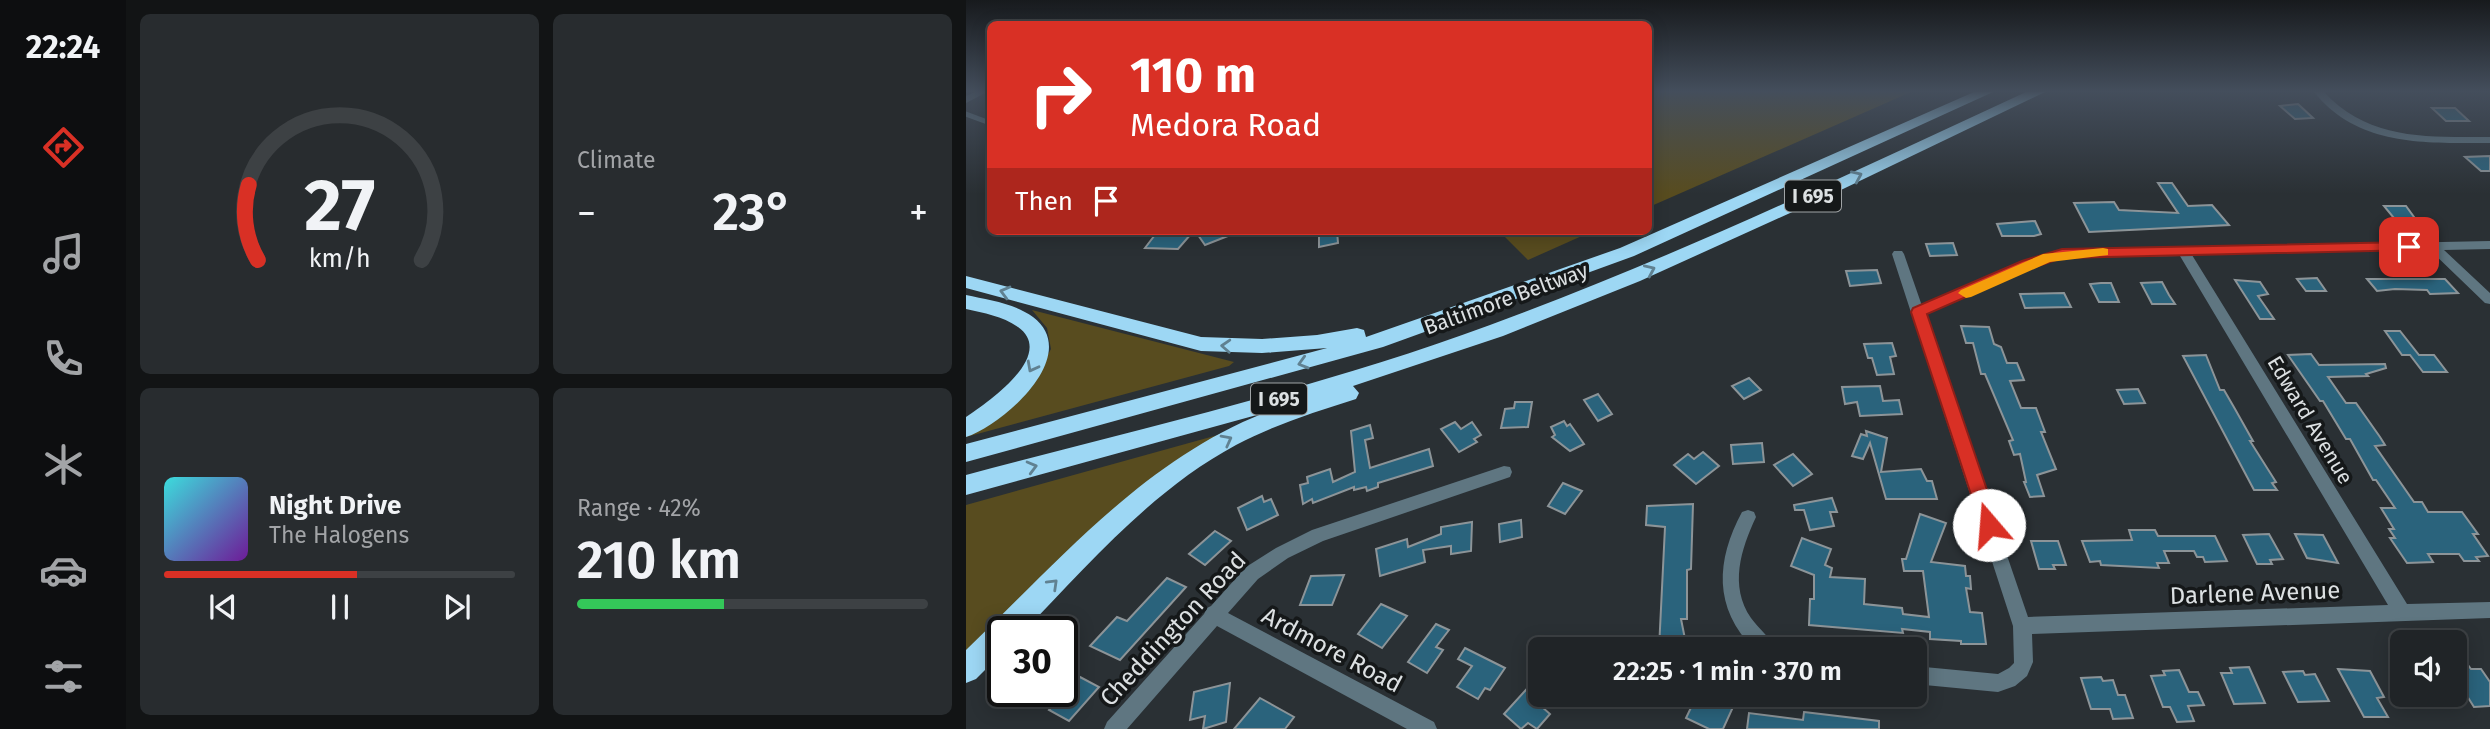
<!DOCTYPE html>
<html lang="en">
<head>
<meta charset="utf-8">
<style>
	:root { --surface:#202427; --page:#282c2f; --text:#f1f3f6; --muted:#a2a4a7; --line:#3d4144; --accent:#d93025 }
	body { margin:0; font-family:"Fira Sans",sans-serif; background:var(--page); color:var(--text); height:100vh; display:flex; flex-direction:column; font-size:26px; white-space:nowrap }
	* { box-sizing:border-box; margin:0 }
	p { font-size:23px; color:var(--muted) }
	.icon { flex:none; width:38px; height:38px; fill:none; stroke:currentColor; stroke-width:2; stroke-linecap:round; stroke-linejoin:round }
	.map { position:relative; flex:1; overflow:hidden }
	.drawer { display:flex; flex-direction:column; gap:14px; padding:14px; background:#121415; width:840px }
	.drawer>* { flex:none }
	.hud { position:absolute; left:21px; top:21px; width:665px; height:214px; border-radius:10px; box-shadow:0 4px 18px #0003,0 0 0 2px var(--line); background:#d93025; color:#fff; overflow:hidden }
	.controls { position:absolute; left:1424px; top:630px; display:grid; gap:14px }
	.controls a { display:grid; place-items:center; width:77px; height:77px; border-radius:10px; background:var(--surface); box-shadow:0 4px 18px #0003,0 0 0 2px var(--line); font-size:35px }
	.speed { position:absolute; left:21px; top:616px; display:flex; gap:14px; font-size:35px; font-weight:700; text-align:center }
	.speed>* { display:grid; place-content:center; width:91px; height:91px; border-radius:50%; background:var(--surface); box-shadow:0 4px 18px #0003,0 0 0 2px var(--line); line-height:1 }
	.speed .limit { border:4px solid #111; border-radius:10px; background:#fff; color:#111 }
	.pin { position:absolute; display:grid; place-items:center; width:60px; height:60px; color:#fff; margin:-30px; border-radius:14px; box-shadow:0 4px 10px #0006 }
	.me { position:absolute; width:77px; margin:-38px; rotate:342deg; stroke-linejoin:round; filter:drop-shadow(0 0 5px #0008) }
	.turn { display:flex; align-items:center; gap:24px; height:147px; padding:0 28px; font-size:32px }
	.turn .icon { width:91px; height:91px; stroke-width:2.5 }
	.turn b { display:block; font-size:49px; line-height:60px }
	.then { display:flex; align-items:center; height:66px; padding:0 28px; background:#0003; gap:14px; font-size:26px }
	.big { font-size:52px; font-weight:600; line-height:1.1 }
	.drawer .card { flex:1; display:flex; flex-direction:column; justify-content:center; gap:10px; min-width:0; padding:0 24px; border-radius:10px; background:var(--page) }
	.drawer .dial { align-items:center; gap:0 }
	.dial svg { height:182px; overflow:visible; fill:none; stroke:var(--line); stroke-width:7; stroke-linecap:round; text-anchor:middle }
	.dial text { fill:var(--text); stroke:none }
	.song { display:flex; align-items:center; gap:21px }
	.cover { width:84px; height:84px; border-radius:10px; background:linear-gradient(135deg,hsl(180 70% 55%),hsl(280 70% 35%)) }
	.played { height:7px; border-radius:4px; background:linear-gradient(90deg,var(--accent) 55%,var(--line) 55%) }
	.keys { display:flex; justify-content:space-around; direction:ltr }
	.heat { display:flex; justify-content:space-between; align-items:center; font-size:38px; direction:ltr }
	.charge { height:10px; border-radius:5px; background:linear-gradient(90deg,#34c759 42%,var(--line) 0) }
	.drawer .tiles { flex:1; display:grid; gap:14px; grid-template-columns:repeat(2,1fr) }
	.trip { position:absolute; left:562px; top:637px; width:399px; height:70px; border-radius:10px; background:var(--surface); box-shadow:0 4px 18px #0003,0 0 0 2px var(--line); font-weight:600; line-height:70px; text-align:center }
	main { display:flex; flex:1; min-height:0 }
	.menu { display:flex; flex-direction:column; width:126px; justify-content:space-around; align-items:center; background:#0d0e10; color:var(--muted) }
	.menu .icon { width:49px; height:49px }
	.menu .current { color:var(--accent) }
	.menu b { font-size:32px; color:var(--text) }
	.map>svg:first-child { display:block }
</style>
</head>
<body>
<main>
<nav class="menu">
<b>22:24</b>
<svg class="icon current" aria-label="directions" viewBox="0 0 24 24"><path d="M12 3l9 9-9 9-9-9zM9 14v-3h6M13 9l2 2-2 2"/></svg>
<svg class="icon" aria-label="music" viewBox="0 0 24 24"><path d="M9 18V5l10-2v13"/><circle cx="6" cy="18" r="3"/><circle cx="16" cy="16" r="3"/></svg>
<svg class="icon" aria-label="phone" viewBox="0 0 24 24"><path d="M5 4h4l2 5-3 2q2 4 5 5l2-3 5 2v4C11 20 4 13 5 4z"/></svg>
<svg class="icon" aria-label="climate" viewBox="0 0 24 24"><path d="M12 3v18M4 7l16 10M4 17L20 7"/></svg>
<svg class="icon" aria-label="car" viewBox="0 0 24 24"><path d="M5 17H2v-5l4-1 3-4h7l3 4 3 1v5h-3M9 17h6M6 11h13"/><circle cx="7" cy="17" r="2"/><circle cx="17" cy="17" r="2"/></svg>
<svg class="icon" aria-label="filters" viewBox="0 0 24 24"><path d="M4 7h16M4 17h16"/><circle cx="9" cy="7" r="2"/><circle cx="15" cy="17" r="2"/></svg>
</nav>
<section class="drawer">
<div class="tiles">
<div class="card dial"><svg viewBox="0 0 100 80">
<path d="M14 69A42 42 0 1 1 86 69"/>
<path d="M14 69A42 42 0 0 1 10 36" stroke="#d93025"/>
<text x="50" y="56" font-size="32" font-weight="700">27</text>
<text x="50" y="72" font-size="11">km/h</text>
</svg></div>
<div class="card"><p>Climate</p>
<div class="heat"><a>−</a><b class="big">23°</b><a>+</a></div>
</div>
<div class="card">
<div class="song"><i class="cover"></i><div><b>Night Drive</b><p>The Halogens</p></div></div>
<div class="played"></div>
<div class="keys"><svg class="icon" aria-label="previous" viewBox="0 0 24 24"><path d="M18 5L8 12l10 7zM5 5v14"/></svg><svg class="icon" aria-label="pause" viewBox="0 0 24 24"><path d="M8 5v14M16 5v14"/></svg><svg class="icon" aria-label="next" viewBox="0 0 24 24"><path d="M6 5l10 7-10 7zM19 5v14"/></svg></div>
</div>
<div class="card"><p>Range · 42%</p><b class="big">210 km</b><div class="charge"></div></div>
</div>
</section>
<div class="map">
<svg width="1524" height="729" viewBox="0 0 1524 729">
	<rect width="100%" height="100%" fill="#2a3034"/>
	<g fill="#584c1f">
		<path d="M682,92H945L683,207Z"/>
		<path d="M533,231H627L562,260Z"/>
		<path d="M66,310L268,362L263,366L0,437L65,386L85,349L81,328Z"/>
		<path d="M259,433L0,657V505Z"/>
	</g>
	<g fill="#2a637c" stroke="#8c9498" stroke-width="2">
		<path d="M1332,104L1347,118L1329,119L1314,106Z"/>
		<path d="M1466,108H1489L1503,121H1480Z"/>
		<path d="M1524,156V171H1515L1499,157Z"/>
		<path d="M1192,183H1206L1222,206L1246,205L1263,225L1123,232L1108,203L1148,202L1153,210L1212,213Z"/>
		<path d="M1418,206H1440L1453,224L1432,223Z"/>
		<path d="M1069,221L1075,234L1068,236H1036L1031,224Z"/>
		<path d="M192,231H194L225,234L212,249L179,248Z"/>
		<path d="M241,231H272V232L239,245L232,235Z"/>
		<path d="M371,231L372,243L353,247V233Z"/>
		<path d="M987,243L991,255L964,256L960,244Z"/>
		<path d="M911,270L915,283L884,286L880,271Z"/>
		<path d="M1351,278L1360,291H1340L1331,279Z"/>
		<path d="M1401,279H1479L1492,293L1464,294L1461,290L1429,289L1411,291Z"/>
		<path d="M1269,280L1294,282L1302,294L1292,296L1308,319H1294Z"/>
		<path d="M1196,282L1203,295L1209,304H1186L1175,283Z"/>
		<path d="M1135,283H1145L1153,302H1133L1124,284Z"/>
		<path d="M1098,293L1105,307L1059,308L1054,294Z"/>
		<path d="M995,326L1023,327L1028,344L1035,347L1041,363H1051L1058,380L1044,381L1055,408H1070L1079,432H1075L1090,469L1071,475L1078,496L1064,497L1058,482H1060L1054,454L1048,455L1043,441L1047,440L1019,374H1015L1007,343H1000Z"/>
		<path d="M1419,331H1434L1453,355H1468L1481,372H1457L1444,355H1436Z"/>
		<path d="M926,343L930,356L924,357L928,374L911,375L906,358H902L898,344Z"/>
		<path d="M1345,354L1353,365L1419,364L1420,368L1400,374L1402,376L1362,377L1380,403H1390L1414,437L1419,445L1409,446L1448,502H1456L1462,512H1496L1512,534H1507L1522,556L1510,557L1513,561H1498L1493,554H1462L1467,562L1441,563L1424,538H1429L1423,529H1428L1415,508H1429L1410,480H1407L1384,439H1380L1357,401H1354L1322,355Z"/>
		<path d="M1240,355L1254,390H1258L1269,409L1287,441H1284L1310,482L1306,483L1311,490H1288L1217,356Z"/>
		<path d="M783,378L795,390L778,399L766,386Z"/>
		<path d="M914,386L917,401L933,400L936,414L894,416L891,402L879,404L876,387Z"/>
		<path d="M1172,389L1179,403L1158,404L1151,390Z"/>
		<path d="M632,394L646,414L632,421L618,400Z"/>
		<path d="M549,402H566L562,427L535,428L539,409L548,408Z"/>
		<path d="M598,421L601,426L604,424L618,444L604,451L586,437L589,435L585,427Z"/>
		<path d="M489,422L495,429L506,422L515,435L508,439L511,442L493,452L475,429Z"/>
		<path d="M404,425L407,438L399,440L404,468L463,449L467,466L412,483V487L401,491L400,487L388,490V487L347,503L346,499L337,504L334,485L342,483L341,477L364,469L367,482L389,472L385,431Z"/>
		<path d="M900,431L921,438L915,472L955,469L961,481H966L971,499H920L904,443L897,459L886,456L895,434L901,436Z"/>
		<path d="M796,443L798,462L767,464L765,445Z"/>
		<path d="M737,452L753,466L730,484L708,465L722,454L728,459Z"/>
		<path d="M827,454L846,474L827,486L808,465Z"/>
		<path d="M597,483L616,491L599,514L582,506Z"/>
		<path d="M296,496L298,502L305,499L312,515L281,530L272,508Z"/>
		<path d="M866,498L871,512H864L868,526L844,530L838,510H829L828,505Z"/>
		<path d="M727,504L725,569L721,570V619H715L721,649H693L699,527L680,525L681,506Z"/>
		<path d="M954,514L980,523L965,562L999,566L1000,576H1004L1005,589L1000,588L1004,612L1016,613L1020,644H995V641L964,639V632L936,629L937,633L843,625L844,599H848V575L825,566L836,538L865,549L859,565L866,568L864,577L899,579L898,604L936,608L937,614L963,617L957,571H938L936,559H940Z"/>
		<path d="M555,520L556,537L534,542L533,524Z"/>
		<path d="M506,522L505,551L485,554V546L457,550L459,562L414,576L410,549L441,539L442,547L475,534V527Z"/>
		<path d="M1163,530H1189L1192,536H1249L1261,561L1239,562L1237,557H1231L1228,551H1198L1203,563H1191L1193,568L1135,565L1134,561L1124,562L1116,541L1166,540Z"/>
		<path d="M249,531L265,541L239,565L223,554Z"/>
		<path d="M1303,534L1317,559L1304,560L1306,564H1291L1277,535Z"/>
		<path d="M1329,534L1357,535L1372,563L1341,558Z"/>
		<path d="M1065,541H1092L1100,565H1087L1089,569H1073Z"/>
		<path d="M378,575L366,605H334L345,576Z"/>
		<path d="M201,578L220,587L154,660L124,646L151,617L161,621Z"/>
		<path d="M415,604L441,616L416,648L392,634Z"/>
		<path d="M470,624L483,630L470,647L477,650L461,673L442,662Z"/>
		<path d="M499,648L539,668L524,690L519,688L512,699L491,687L506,666L492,659Z"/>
		<path d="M1502,665L1505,669H1515L1524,682V706L1508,707L1489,677V666Z"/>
		<path d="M1283,667L1299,703L1268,704L1255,673H1266L1264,668Z"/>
		<path d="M1372,669L1404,671L1418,697L1411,698L1422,717H1398Z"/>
		<path d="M1213,670L1223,692H1232L1238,705L1222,706L1228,721L1211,722L1204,707H1197L1185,676L1199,675L1197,671Z"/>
		<path d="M1337,671L1339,675L1349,674L1363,701L1332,702L1317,672Z"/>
		<path d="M114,677L133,687L103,721L83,710Z"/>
		<path d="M1135,677L1137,681L1147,680L1152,695H1159L1167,718L1147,719L1144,709H1125L1115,678Z"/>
		<path d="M567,682L574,689V695L584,697L576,707L584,714L571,729L562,723L555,729L538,714Z"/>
		<path d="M264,683L260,722L237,729L239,716L224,720L228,692Z"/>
		<path d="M731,695H740L767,707L757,729H743L720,718Z"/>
		<path d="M294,698L328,717L319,729H268Z"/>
		<path d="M838,712L913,721V729H781L783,713L837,720Z"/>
	</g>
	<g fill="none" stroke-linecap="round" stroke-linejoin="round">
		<path stroke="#5f7681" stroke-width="5" d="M0,114L24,123"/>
		<g fill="#5f7681" fill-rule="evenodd">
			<path d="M9,92H21L0,103V96Z"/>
			<path d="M1348,92H1358C1403,141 1463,137 1524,137V143C1460,143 1392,147 1348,92Z"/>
			<path d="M1524,241V249L1478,250L1524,293V304L1519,303L1464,250L1226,255L1441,604L1524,602V618L1066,634L1067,662L1061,676L1049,686L1032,692L948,684V666L1032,674L1043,668L1048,663L1047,626L926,254L928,251H936L938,254L956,306L1057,262L1096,250ZM1214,256L1422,605L1062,617L959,315L1065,268L1097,258Z"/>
			<path d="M538,466L544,467L546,472L544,477L357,541L322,558L292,579L262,613L468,722L471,729H441L251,626L161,729H138L141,722L238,614L241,608L245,606L280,567L310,548L346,530Z"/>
			<path d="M782,510L788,512L790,517C775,549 763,586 785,618C793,629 805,638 809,649H788C747,608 750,560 776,512Z"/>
		</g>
		<g fill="#9dd7f4" fill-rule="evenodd">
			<path d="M1008,92H1027L668,256L417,347L0,462V444L361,348L296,353L235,351L0,288V276L235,337L296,339L351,335L391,328L398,330L400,337L654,248Z"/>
			<path d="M1060,92H1079L877,189L674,281L537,336L387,386L393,393L390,399C349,412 308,425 270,445C186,490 122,565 57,632H37V652L10,679L0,683V650C92,562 177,461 298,413L0,495V475C175,428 354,388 524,325C707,258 883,174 1060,92Z"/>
			<path d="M0,295C22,300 48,303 67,317C117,355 37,425 0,437V417C21,403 91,355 52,327C36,316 18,313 0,309Z"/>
		</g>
	</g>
	<defs><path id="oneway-chevron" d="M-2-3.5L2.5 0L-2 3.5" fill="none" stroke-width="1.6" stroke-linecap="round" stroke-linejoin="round" transform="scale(1.75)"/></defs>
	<g stroke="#608191">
		<use href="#oneway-chevron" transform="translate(891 176) rotate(-24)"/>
		<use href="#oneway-chevron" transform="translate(684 270) rotate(-24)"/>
		<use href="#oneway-chevron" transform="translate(39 292) rotate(-165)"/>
		<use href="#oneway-chevron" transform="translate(260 346) rotate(-177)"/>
		<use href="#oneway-chevron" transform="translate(337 363) rotate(164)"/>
		<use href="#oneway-chevron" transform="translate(66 367) rotate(118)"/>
		<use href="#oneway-chevron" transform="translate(261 440) rotate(-28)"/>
		<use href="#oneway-chevron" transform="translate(66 467) rotate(-15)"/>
		<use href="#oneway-chevron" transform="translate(87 584) rotate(-44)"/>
	</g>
	<linearGradient id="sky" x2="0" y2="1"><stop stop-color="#171a1d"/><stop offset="0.47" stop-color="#444e5c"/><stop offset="1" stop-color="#444e5c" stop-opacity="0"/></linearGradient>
	<rect width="1524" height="194" fill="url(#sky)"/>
	<path fill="#d93025" stroke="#8d1f18" stroke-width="2" d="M1443,242L1450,247L1448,250L1096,258L1066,268L961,314L1033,525L1030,531L1023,533L1017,531L945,312L947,308L1056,261L1096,249Z"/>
	<path fill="#f59e0b" d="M1137,248L1142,249V255L1084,262L1005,297L1000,298L992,293L995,290L1077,254Z"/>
	<g text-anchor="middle" stroke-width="7" stroke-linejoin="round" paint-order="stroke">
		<g fill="#151819" stroke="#a0a4a6" stroke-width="2">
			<rect x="819" y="180.5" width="56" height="31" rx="5"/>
			<rect x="285" y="383.5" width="56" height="31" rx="5"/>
		</g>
		<g font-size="19" font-weight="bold" fill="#dce0e2">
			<text x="847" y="203">I 695</text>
			<text x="313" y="406">I 695</text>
		</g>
		<g font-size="21" fill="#dce0e2" stroke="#151819">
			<text transform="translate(540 299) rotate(-20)" y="7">Baltimore Beltway</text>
			<text transform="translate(1344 420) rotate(59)" y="7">Edward Avenue</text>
		</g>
		<g font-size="24" fill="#dce0e2" stroke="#151819">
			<text transform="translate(1289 593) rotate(-2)" y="8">Darlene Avenue</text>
			<text transform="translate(207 629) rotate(-47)" y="8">Cheddington Road</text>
			<text transform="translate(366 650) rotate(28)" y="8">Ardmore Road</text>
		</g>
	</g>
</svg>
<div class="controls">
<a><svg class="icon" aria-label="sound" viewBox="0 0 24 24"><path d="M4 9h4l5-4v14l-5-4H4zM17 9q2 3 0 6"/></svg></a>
</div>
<div class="speed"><div class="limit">30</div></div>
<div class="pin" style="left:1443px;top:247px;background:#d93025"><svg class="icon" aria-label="arrive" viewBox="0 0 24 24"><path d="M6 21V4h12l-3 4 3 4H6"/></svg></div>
<svg class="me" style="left:1023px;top:525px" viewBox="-20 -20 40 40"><circle r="19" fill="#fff"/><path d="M0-13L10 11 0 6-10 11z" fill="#d93025"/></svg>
<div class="trip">22:25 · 1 min · 370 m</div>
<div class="hud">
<div class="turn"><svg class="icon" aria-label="right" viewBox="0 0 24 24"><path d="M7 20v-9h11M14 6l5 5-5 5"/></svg><div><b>110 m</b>Medora Road</div></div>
<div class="then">Then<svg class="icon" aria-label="arrive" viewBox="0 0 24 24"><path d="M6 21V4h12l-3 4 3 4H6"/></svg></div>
</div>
</div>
</main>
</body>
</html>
